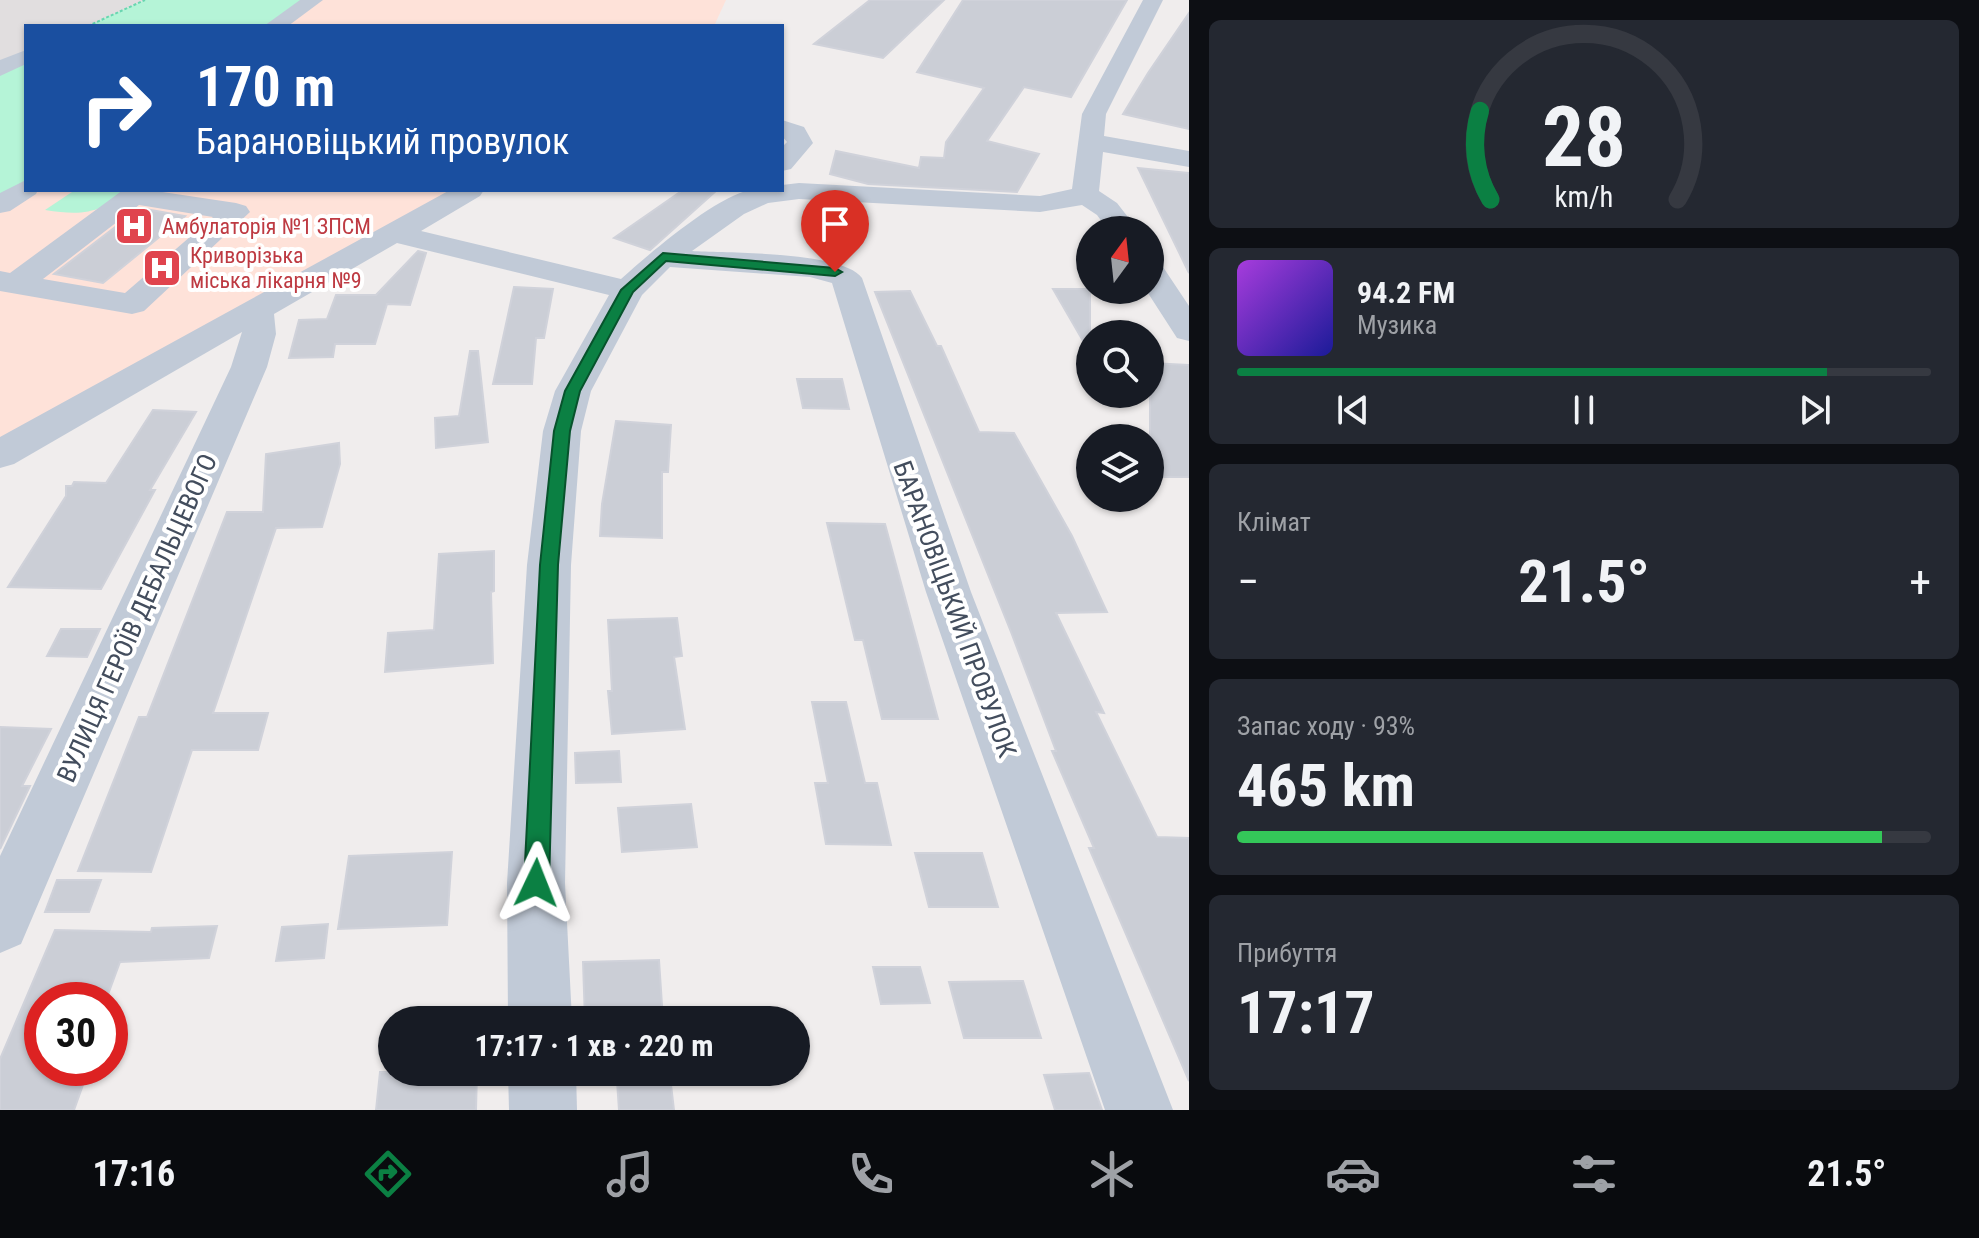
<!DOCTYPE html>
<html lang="uk">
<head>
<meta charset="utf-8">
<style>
	:root { --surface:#171b24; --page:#242831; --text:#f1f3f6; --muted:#9ea1a6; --line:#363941; --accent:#0b8043 }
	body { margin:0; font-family:"Roboto Condensed",sans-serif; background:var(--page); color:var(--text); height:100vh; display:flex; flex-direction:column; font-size:30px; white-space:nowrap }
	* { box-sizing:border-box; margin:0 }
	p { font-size:26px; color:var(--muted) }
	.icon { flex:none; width:44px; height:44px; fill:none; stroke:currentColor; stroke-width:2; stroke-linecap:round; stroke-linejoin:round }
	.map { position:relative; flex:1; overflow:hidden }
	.panel { display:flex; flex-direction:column; gap:20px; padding:20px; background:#0d0f14; width:790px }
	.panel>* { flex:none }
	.top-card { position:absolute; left:24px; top:24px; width:760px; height:168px; border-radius:0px; box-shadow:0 2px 6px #0004; background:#1a4fa0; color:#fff; overflow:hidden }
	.needle { width:52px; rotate:15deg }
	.fabs { position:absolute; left:1076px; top:216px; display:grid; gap:16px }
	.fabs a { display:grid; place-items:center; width:88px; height:88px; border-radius:50%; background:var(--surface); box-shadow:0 2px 6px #0004; font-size:40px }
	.speed { position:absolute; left:24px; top:982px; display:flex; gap:16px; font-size:40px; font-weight:700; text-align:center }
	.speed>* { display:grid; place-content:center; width:104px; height:104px; border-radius:50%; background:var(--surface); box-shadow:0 2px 6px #0004; line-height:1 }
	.speed .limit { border:12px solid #d22; background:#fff; color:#111 }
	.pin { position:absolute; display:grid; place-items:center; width:68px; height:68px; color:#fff; margin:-82px -34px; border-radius:50% 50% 50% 0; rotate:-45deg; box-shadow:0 0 8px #0007 }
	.pin .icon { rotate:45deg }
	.me { position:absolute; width:88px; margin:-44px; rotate:2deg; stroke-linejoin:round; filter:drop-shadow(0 0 6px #0008) }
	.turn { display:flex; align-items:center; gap:28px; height:168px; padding:0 40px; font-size:36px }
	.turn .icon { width:104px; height:104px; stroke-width:2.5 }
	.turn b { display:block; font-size:56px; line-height:68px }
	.big { font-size:60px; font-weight:700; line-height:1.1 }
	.panel .card { flex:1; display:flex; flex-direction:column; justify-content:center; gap:12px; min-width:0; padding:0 28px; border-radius:12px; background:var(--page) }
	.panel .dial { align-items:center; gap:0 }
	.dial svg { height:208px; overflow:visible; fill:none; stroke:var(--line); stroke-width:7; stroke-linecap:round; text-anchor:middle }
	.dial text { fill:var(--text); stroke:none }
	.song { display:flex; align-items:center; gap:24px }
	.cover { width:96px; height:96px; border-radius:12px; background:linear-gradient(135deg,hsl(280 70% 55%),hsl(240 70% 35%)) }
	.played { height:8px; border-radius:4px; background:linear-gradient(90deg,var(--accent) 85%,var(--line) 85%) }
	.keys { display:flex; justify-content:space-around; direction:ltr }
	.heat { display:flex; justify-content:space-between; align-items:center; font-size:44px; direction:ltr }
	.charge { height:12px; border-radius:6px; background:linear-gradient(90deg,#34c759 93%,var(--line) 0) }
	.trip { position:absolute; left:378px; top:1006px; width:432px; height:80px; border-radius:40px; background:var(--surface); box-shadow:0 2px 6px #0004; font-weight:700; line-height:80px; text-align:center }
	.tabs { display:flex; height:128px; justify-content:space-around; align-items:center; background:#090b0e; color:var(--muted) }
	.tabs .icon { width:56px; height:56px }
	.tabs .on { color:var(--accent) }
	.tabs b { font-size:36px; color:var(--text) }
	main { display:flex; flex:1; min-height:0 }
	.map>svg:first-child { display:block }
</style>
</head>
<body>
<main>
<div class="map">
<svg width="1189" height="1110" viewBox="0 0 1189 1110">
	<rect width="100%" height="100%" fill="#f0eded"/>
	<path fill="#e1dedf" d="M0,0H145L88,26H26V56L0,69Z"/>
	<g fill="#fee2d9">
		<path d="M313,0H726L714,26H274Z"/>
		<path d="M26,190H460L0,445V205Z"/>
	</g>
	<g fill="#b5f4d7">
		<path d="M145,0H313L274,26H88Z"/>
		<path d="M26,56V188L0,205V69Z"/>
		<path d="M75,190H135C98,211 88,217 45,210Z"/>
	</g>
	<g fill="#cbced6" stroke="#d0d2da" stroke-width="2">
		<path d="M870,0H944L883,58L814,44Z"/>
		<path d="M963,0H1127L1071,97L1024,87L987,141L1039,154L1017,192L868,184L830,174L836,151L919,168L921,157L944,158L946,142L984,88L917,72Z"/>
		<path d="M1189,13V129L1123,114L1148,73Z"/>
		<path d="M1138,168L1189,173V273Z"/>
		<path d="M683,190H717L650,250L614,238Z"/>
		<path d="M140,208L185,216L103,283L54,274Z"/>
		<path d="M418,251L426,253L410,305L387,304L375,344H335L333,357L289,358L299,320L327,319L336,295H376Z"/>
		<path d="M514,287L553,289L544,338H536L532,384H493Z"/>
		<path d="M1053,289H1090V353Z"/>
		<path d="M910,291L937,346H941L979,432L1014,433L1072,536L1107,612L1056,613L1104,713L1096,712L1157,837L1189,838V1081L1089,848H1094L1052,751H1056L1011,632L875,292Z"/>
		<path d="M470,351H478L488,442L436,448L435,418L459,416Z"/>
		<path d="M1150,363L1189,365V477H1150Z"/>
		<path d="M797,379H842L849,409L803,408Z"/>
		<path d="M153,410L196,412L150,490H155L101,589L8,587L66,496V486H72L74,482L106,483Z"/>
		<path d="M616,421L671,425L668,472H662V538L600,536L602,504Z"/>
		<path d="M339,443L340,464L322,527L276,528L213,713H268L258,750H192L151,872L78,871L139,717H147L227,512H263L266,454Z"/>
		<path d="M827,523L885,524L938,719H882L863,640H855Z"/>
		<path d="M494,551V591L491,592L493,663L385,672L388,633L434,630L439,554Z"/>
		<path d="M677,618L682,656L674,657L685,729L612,734L608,691H612L608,620Z"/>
		<path d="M61,629H100L87,657L47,656Z"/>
		<path d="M812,702H846L865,783H877L891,845L826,844L815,783H828Z"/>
		<path d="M0,727L51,729L22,786H30L0,849Z"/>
		<path d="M619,751L621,782L576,783L575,753Z"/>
		<path d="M691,804L697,847L622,852L618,808Z"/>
		<path d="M452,852L447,925L338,929L349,856Z"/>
		<path d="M915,853H982L998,907H929Z"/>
		<path d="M57,880H101L89,912H45Z"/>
		<path d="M328,924L324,958L276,961L282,927Z"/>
		<path d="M217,926L209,958L120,962L106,1000H42V1068H89L74,1110H0V1059L55,930L151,932L152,928Z"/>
		<path d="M659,960L663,1020H585L583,962Z"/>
		<path d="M873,967H920L930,1003L881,1004Z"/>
		<path d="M1023,981L1041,1038H964L949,982Z"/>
		<path d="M380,1072H477L476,1110H376Z"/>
		<path d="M1089,1073L1102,1110H1055L1044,1075Z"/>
		<path d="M670,1076L674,1110H619L617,1081Z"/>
	</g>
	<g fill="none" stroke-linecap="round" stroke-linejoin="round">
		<path stroke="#69d6b0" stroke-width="2" stroke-dasharray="3 2" stroke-linecap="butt" d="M88,26L145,0"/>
		<g fill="#c1cad7" fill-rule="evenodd">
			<path d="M300,0H323L288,26H264Z"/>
			<path d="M1143,0H1163L1106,114L1104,136L1189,151V167L1103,152L1099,191L1117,203L1138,230H1108L1097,215L1082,205L1040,212L799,199L768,203L744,214L692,251C726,253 843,251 862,278L971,592L1173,1110H1105L926,592L832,283L810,277L670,267L642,295L591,391L581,431L571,565L565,883L572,1020H508L507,883L527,565L543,431L555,391L609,295L397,243L274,314L276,334L267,367L21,944L0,953V856L231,367L242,332L14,464L0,468V437L450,190H484L480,196L421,231L621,279C649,254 715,197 750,190C760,188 772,190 782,190V185L799,183L1040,196L1072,189L1082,114Z"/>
			<path d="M26,50V64L0,76V60Z"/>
			<path d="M782,120L804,127L813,143L791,169L782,171V147L787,142L782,136Z"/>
			<path d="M26,180V190H38L36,194L10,211L0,213V193Z"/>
			<path d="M123,190H149L236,203L246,206L250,212L144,311L132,314L0,291V271L10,273ZM139,205L213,217L125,293L43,279Z"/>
			<path d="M1150,262L1161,264L1189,306V341L1177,338L1146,290H1150Z"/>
			<path d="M508,1072H576L577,1110H509Z"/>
		</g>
	</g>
	<path fill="#0b8043" stroke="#07532c" stroke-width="2" d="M663,253L835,268L842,272L835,276L666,261L633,292L580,391L570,431L558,565L549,883L545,891L536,895L528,891L524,883L540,565L554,431L565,391L621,290Z"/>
	<defs>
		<symbol id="hospital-square" viewBox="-11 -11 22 22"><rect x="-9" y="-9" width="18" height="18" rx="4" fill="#e0444e" stroke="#fff"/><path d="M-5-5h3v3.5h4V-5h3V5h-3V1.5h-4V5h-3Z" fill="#fff"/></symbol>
	</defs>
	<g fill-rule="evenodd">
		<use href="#hospital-square" x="112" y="204" width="44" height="44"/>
		<use href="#hospital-square" x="140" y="246" width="44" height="44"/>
	</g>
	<g text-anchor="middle" stroke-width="8" stroke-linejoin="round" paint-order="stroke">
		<g font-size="22" fill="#be3a42" stroke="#fff" text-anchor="start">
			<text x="162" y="234">Амбулаторія №1 ЗПСМ</text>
			<text x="190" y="263">Криворізька<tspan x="190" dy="25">міська лікарня №9</tspan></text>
		</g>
		<g font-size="26" fill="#434d5d" stroke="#fff">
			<text transform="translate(955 609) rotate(70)" y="9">БАРАНОВІЦЬКИЙ ПРОВУЛОК</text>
			<text transform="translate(137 618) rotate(-66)" y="9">ВУЛИЦЯ ГЕРОЇВ ДЕБАЛЬЦЕВОГО</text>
		</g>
	</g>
</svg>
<div class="fabs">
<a><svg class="needle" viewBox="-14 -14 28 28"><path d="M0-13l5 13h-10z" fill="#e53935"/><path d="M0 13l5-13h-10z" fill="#9ea1a6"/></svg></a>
<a><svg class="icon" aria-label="search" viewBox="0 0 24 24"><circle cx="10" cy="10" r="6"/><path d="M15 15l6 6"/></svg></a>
<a><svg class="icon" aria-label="layers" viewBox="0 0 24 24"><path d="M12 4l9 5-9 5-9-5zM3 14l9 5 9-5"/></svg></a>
</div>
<div class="speed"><div class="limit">30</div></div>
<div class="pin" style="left:835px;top:272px;background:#d93025"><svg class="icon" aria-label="arrive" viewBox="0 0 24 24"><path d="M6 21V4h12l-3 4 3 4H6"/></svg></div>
<svg class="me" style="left:536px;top:883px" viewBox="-20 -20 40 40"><path d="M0-17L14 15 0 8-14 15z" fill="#0b8043" stroke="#fff" stroke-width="4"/></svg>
<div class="trip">17:17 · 1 хв · 220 m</div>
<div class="top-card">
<div class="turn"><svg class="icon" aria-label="right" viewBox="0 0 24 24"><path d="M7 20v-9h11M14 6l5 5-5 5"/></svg><div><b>170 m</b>Барановіцький провулок</div></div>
</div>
</div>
<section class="panel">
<div class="card dial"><svg viewBox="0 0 100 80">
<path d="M14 69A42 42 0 1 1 86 69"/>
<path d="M14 69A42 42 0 0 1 10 35" stroke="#0b8043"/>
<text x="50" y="56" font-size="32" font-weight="700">28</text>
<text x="50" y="72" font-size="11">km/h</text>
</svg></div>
<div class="card">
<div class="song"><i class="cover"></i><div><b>94.2 FM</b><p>Музика</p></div></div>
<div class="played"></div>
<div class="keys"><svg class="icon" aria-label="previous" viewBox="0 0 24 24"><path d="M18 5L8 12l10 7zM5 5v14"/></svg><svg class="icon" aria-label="pause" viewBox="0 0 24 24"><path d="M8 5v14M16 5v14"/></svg><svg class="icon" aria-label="next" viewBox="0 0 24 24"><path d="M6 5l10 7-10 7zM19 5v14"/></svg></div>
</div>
<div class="card"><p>Клімат</p>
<div class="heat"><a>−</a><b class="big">21.5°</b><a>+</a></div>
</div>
<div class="card"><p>Запас ходу · 93%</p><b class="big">465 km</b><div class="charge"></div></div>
<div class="card"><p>Прибуття</p><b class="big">17:17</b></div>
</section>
</main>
<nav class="tabs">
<b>17:16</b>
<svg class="icon on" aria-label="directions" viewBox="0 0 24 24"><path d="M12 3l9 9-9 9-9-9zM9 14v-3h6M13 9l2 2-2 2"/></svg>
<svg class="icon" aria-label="music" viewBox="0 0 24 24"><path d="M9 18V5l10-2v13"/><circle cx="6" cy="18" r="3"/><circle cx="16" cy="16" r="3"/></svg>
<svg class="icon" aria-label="phone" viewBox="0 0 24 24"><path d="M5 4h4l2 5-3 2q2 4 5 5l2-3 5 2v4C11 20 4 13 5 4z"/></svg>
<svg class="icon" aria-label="climate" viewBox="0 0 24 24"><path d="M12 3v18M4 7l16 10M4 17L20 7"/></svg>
<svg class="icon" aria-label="car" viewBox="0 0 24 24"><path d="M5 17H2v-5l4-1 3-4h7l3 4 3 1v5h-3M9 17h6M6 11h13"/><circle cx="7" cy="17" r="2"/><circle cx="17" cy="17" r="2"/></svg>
<svg class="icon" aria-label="filters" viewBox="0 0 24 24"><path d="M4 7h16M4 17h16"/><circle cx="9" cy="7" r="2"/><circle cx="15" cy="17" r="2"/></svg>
<b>21.5°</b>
</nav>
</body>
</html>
